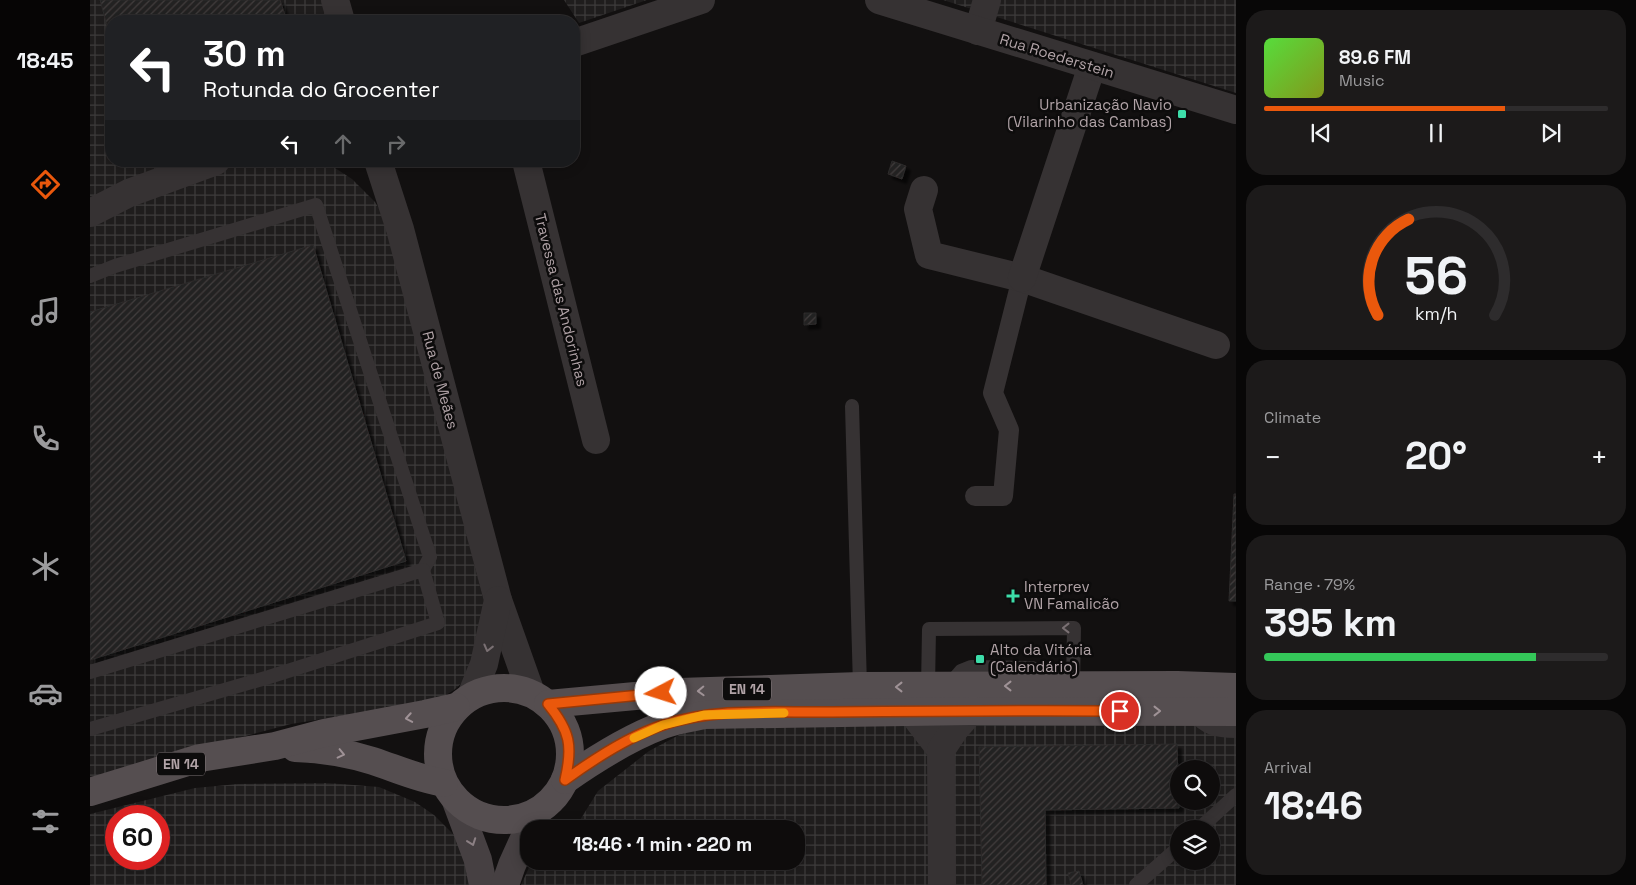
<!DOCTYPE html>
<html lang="en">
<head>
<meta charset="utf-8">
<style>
	:root { --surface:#0e0c0c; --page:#1c1a1a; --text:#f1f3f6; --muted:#9b9b9d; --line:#2e2c2d; --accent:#ea580c }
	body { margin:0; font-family:"Space Grotesk",sans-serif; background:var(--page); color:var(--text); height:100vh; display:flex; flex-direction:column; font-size:19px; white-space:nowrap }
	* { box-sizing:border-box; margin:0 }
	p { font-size:16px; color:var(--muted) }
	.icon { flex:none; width:28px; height:28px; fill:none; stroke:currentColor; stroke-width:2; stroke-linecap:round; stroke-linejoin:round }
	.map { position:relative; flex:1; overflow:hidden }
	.drawer { display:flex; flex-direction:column; gap:10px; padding:10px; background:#080707; width:400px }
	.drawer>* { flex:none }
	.hud { position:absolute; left:15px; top:15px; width:475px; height:152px; border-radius:20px; box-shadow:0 2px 12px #0003,0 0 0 1px var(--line); background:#202124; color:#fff; overflow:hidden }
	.fabs { position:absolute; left:1080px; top:760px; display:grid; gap:10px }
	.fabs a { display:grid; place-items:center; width:50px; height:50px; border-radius:50%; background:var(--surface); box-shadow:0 2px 12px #0003,0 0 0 1px var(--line); font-size:25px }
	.speed { position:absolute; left:15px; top:805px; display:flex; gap:10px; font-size:25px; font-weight:700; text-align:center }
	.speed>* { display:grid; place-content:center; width:65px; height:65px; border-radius:50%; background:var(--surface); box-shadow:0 2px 12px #0003,0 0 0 1px var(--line); line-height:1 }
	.speed .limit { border:8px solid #d22; background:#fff; color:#111 }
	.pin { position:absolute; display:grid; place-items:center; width:42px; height:42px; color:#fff; margin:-21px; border:2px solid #fff; border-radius:50%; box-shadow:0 1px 5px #0007 }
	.me { position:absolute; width:55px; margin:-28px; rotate:265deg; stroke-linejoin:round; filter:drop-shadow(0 0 4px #0008) }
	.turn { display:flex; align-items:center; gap:18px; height:105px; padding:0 15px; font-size:22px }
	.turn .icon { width:65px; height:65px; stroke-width:2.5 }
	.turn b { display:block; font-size:35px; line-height:42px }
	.lanes { display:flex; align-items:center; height:48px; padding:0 15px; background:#0003; justify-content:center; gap:25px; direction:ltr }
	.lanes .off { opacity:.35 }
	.big { font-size:38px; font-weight:700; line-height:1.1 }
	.drawer .tile { flex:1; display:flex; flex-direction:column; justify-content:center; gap:8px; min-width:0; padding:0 18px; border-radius:20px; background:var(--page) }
	.drawer .dial { align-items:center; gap:0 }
	.dial svg { height:130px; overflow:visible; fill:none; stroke:var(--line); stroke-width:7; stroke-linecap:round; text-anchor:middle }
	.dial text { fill:var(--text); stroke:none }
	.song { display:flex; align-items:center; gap:15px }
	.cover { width:60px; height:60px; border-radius:8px; background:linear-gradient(135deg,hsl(110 70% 55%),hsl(70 70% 35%)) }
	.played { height:5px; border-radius:2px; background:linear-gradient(90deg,var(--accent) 70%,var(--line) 70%) }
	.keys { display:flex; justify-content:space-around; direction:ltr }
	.heat { display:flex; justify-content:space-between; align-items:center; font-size:28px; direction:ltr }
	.charge { height:8px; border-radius:4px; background:linear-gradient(90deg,#34c759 79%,var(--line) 0) }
	.trip { position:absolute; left:430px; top:820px; width:285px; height:50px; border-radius:20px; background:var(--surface); box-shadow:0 2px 12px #0003,0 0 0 1px var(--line); font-weight:700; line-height:50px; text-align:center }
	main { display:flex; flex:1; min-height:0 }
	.dock { display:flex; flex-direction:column; width:90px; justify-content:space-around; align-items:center; background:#060505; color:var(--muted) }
	.dock .icon { width:35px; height:35px }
	.dock .selected { color:var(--accent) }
	.dock b { font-size:22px; color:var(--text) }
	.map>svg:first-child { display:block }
</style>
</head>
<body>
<main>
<nav class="dock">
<b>18:45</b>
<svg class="icon selected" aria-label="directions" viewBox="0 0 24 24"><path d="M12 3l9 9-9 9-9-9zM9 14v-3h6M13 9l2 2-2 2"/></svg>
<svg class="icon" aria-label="music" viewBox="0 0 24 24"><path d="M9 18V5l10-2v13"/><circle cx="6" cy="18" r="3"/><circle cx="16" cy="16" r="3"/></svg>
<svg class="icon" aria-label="phone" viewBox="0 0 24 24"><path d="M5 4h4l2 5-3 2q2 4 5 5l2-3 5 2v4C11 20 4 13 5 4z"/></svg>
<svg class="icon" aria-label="climate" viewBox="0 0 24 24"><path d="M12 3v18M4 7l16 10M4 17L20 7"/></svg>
<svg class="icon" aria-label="car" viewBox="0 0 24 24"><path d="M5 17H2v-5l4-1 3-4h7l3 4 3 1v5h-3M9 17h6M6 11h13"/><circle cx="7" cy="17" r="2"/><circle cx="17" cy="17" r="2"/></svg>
<svg class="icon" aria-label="filters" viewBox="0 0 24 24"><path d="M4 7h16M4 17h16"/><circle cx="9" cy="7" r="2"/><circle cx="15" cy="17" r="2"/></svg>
</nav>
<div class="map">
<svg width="1146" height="885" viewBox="0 0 1146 885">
	<defs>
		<pattern id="industrial-grid" width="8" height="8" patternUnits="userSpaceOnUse" patternTransform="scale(1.25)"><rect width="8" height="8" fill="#1f1d1d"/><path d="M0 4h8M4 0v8" fill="none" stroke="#3d3b3b"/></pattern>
		<pattern id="building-hatch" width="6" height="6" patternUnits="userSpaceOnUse" patternTransform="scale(1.25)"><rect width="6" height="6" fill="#232121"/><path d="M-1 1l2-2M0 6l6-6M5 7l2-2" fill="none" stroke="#413e3e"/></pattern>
		<filter id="shadow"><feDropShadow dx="4.5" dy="4.5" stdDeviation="1" flood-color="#0009"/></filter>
	</defs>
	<rect width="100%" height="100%" fill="#121010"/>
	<g fill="url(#industrial-grid)" fill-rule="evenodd">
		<path d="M0,0H234L239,21H21V161H243L245,168L262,179L285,202L296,219L393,598L397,620L373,682L364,690L346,701L201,724L126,744L0,781Z"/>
		<path d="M474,0H557L489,23Z"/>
		<path d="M853,0H1146V93Z"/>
		<path d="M1146,703V885H431L442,861H706V829H479L490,820L508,791L559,751L589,735L625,721ZM1089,769H1121V801H1089ZM1089,829H1121V861H1089Z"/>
		<path d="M238,783L289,787L325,802L344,815L365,836L386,885H0V814L105,788L148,784ZM26,816H69V859H26Z"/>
	</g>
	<g fill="url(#building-hatch)" stroke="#2d2b2b" filter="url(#shadow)">
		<path d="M10,0H190L197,21H21V40Z"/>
		<path d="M802,161L816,166L812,179L798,174Z"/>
		<path d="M223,245L316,561L0,660V312Z"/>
		<path d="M714,313H726V324L714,325Z"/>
		<path d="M1144,494H1146V601H1139Z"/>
		<path d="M1087,744L1089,808L955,810L956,885H892L889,747Z"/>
		<path d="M989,871L993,885H981L978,873Z"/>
	</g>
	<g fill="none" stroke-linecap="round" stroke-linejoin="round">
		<g stroke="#363233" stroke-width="14">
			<path d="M0,276L25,266L226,205L340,557L333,570"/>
			<path d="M762,406L770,686"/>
			<path d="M0,672L333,570L348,623L179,677L0,729"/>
			<path d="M859,685L871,671L881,667L942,668L957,676L963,682"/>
			<path d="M838,687L839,629L984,628L983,686"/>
			<path d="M1102,713C1116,729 1126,731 1146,731"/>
			<path d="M1109,829L1146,795"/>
			<path d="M1046,885L1089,847"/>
		</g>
		<path stroke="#363233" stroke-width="20" d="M885,496H913L919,430L903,393L932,278"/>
		<g stroke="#363233" stroke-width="28">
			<path d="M888,31L897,0"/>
			<path d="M436,161L506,440"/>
			<path d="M834,190L828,209L839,255L932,278L1126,345"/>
			<path d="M932,278L1002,66"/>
		</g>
		<g stroke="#363233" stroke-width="28">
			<path d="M245,0L251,21"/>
			<path d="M789,0L1146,110"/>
			<path d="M484,43L611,0"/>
			<path d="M288,161L310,229L408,600L441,693"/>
			<path d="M0,213L39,193L126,161"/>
			<path d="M381,696L394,664L408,600"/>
			<path d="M821,711L851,750"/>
			<path d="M852,885L851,750L865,729L881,711"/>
		</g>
		<g stroke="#464042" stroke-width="28">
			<path d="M366,801L388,860L393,885"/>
			<path d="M415,885L422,865L446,812"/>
		</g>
		<g stroke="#554e50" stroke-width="28">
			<circle cx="414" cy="754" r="66"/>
			<path d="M458,704L589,692L770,686L1087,685L1146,687"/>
			<path d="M205,748C232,749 258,753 283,761C307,769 329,779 354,783"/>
			<path d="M475,780C505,759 538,738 573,725C586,720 601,718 614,715L881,711L1146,712"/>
			<path d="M0,792L110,758L185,746L234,733L335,714L366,707"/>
		</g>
	</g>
	<defs><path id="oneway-chevron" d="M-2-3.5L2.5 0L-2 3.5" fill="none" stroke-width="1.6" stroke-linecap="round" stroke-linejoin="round" transform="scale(1.25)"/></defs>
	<g stroke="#7a7073">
		<use href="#oneway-chevron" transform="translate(976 628) rotate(180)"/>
		<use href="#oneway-chevron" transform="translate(398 648) rotate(104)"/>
	</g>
	<g stroke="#9f9296">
		<use href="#oneway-chevron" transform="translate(918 686) rotate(180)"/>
		<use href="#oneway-chevron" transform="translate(809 687) rotate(180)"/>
		<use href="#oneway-chevron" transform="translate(611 691) rotate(178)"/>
		<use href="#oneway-chevron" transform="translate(1067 711)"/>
		<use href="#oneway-chevron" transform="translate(319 718) rotate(170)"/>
		<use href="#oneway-chevron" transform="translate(251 754) rotate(13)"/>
	</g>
	<use stroke="#8c8084" href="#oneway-chevron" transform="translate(382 842) rotate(70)"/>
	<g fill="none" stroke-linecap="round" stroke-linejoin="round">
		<defs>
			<path id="route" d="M571,693L458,704C480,731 483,746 475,780C504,759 539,736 573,725C627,707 687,713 742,712C838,711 934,710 1030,711"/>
		</defs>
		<use href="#route" stroke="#983908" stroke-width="12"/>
		<use href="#route" stroke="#ea580c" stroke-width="9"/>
		<path stroke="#f59e0b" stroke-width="9" d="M544,738L573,725L614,715L694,713"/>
	</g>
	<g fill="#3ddda9" stroke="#0d0c0c" stroke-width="2">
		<rect x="1087" y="109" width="10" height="10" rx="2.5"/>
		<path d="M920.5 588.5h5v5h5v5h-5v5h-5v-5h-5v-5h5z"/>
		<rect x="885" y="654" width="10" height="10" rx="2.5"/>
	</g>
	<g text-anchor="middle" stroke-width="5" stroke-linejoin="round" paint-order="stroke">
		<g fill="#0d0c0c" stroke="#807678" stroke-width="1">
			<rect x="633" y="677.5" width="48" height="23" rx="4"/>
			<rect x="67" y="752.5" width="48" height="23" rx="4"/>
		</g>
		<g font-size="14" font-weight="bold" fill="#b1a3a7">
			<text x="657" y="694">EN 14</text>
			<text x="91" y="769">EN 14</text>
		</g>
		<g font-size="15" fill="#b1a3a7" stroke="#0d0c0c">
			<text transform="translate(967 56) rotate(17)" y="5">Rua Roederstein</text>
			<text transform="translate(471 300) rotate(76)" y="5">Travessa das Andorinhas</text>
			<text transform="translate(350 380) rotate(75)" y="5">Rua de Meães</text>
		</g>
		<g font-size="15" fill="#b1a3a7" stroke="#0d0c0c" text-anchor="start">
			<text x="1082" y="110" text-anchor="end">Urbanização Navio<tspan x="1082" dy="17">(Vilarinho das Cambas)</tspan></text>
			<text x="934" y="592">Interprev<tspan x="934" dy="17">VN Famalicão</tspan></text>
			<text x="900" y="655">Alto da Vitória<tspan x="900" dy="17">(Calendário)</tspan></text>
		</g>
	</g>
</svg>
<div class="fabs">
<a><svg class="icon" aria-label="search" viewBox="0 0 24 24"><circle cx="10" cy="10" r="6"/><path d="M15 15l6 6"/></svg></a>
<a><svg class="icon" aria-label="layers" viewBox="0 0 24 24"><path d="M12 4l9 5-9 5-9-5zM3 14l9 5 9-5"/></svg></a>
</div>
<div class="speed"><div class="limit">60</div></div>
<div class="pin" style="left:1030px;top:711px;background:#d93025"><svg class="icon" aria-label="arrive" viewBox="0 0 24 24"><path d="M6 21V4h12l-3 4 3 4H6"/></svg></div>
<svg class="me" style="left:571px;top:693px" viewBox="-20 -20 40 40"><circle r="19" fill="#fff"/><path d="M0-13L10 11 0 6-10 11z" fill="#ea580c"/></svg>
<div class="trip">18:46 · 1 min · 220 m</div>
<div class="hud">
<div class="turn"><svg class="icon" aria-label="left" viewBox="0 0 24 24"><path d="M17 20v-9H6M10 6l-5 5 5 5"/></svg><div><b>30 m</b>Rotunda do Grocenter</div></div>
<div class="lanes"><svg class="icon" aria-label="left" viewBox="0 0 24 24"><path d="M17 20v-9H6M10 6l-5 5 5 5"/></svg><svg class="icon off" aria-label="ahead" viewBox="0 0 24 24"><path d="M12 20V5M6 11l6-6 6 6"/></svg><svg class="icon off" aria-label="right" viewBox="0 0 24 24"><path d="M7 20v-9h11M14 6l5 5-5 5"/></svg></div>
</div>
</div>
<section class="drawer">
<div class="tile">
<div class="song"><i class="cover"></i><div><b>89.6 FM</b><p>Music</p></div></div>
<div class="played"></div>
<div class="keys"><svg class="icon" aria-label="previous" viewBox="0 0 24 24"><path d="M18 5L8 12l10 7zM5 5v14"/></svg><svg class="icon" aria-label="pause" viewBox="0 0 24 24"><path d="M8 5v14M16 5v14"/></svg><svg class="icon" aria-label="next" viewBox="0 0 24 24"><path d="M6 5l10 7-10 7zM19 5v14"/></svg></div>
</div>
<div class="tile dial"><svg viewBox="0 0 100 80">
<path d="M14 69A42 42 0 1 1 86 69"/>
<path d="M14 69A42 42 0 0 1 33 10" stroke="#ea580c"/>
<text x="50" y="56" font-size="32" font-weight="700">56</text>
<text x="50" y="72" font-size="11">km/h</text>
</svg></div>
<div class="tile"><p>Climate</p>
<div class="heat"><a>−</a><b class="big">20°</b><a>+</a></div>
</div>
<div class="tile"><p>Range · 79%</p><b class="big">395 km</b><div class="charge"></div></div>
<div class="tile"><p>Arrival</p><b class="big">18:46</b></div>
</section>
</main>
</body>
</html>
